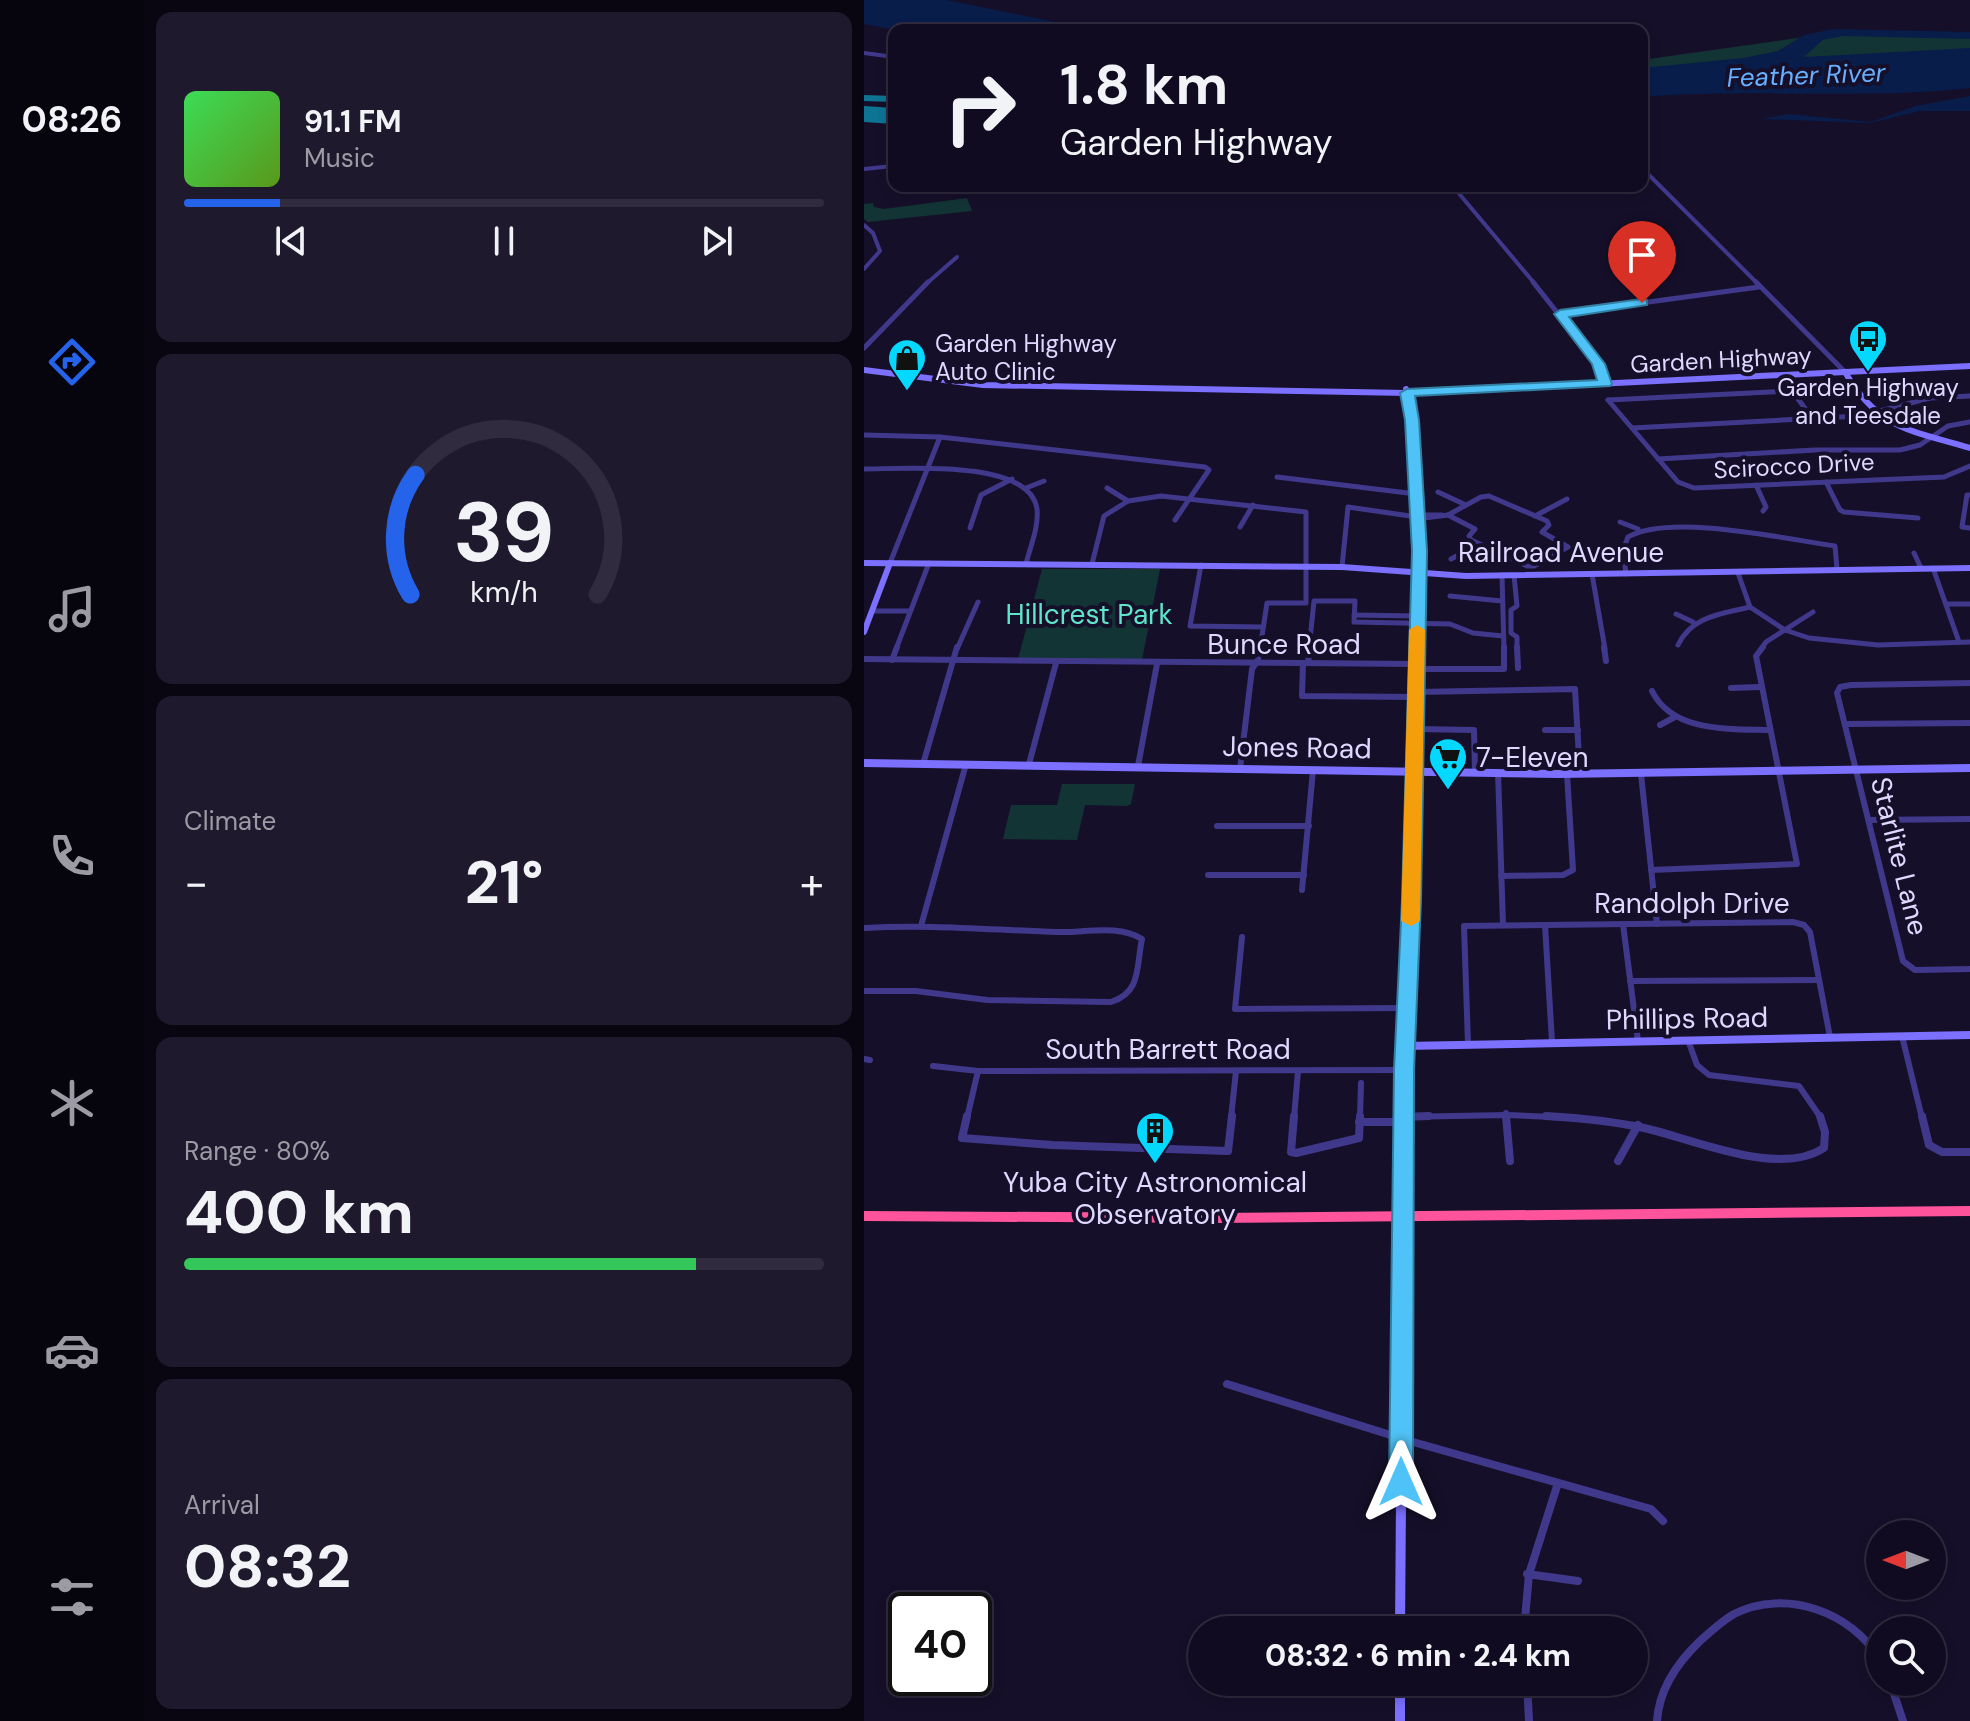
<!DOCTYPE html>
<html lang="en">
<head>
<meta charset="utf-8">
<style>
	:root { --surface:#100b20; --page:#1e192d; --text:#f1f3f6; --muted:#9c9ba5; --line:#302b3e; --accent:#2563eb }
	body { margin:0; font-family:"DM Sans",sans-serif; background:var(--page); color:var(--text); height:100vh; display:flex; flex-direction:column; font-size:30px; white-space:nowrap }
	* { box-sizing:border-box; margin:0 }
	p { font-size:26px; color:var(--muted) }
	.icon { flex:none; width:44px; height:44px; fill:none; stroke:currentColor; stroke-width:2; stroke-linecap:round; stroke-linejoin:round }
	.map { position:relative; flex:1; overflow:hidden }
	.panel { display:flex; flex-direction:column; gap:12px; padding:12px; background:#090612; width:720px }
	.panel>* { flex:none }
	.top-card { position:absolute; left:24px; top:24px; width:760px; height:168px; border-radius:16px; box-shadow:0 4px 12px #0003,0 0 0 2px var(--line); background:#100b20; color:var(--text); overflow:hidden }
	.needle { width:52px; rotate:270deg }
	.buttons { position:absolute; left:1002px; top:1520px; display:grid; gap:16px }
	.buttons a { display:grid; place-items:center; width:80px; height:80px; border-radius:50%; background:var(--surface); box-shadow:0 4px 12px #0003,0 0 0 2px var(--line); font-size:40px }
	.speed { position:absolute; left:24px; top:1592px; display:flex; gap:16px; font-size:40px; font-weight:700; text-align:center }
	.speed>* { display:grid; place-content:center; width:104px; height:104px; border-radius:50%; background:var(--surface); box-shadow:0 4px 12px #0003,0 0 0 2px var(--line); line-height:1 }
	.speed .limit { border:4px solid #111; border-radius:12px; background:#fff; color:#111 }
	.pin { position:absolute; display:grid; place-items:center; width:68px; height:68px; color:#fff; margin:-82px -34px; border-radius:50% 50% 50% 0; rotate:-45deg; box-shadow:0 0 8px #0007 }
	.pin .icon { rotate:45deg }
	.me { position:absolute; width:88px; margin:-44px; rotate:0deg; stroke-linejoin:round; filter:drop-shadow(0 0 6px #0008) }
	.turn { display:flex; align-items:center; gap:28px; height:168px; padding:0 40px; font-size:36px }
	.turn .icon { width:104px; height:104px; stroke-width:2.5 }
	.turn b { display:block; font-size:56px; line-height:68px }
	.big { font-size:60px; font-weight:800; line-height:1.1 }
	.panel .card { flex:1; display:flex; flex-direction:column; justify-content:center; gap:12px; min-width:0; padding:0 28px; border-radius:16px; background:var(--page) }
	.panel .dial { align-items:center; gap:0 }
	.dial svg { height:208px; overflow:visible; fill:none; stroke:var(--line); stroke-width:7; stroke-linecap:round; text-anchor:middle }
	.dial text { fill:var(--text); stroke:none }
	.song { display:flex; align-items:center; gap:24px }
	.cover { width:96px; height:96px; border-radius:12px; background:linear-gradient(135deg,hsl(130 70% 55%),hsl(90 70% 35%)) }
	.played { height:8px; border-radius:4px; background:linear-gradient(90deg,var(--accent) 15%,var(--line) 15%) }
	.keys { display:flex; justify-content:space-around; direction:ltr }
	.heat { display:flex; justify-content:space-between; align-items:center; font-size:44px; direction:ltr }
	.charge { height:12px; border-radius:6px; background:linear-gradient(90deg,#34c759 80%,var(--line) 0) }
	.trip { position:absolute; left:324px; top:1616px; width:460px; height:80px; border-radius:40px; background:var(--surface); box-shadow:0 4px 12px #0003,0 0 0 2px var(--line); font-weight:800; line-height:80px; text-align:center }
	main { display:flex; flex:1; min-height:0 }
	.menu { display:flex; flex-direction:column; width:144px; justify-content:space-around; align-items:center; background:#06040d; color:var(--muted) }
	.menu .icon { width:56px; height:56px }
	.menu .current { color:var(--accent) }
	.menu b { font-size:36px; color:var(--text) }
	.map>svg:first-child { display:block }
</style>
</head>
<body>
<main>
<nav class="menu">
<b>08:26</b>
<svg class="icon current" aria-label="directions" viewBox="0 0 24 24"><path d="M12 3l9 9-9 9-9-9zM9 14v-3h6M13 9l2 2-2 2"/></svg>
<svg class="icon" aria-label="music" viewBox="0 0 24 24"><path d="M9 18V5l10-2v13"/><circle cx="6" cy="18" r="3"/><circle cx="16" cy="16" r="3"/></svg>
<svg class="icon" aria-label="phone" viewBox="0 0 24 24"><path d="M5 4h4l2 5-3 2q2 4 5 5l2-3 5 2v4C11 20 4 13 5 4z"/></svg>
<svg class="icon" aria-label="climate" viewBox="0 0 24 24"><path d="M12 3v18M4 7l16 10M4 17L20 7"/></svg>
<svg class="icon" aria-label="car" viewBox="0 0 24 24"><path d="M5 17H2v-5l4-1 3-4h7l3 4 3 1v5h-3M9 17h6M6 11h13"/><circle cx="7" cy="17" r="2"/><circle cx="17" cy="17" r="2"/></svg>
<svg class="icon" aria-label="filters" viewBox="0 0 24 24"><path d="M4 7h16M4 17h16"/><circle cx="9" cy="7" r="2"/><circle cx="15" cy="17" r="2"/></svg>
</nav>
<section class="panel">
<div class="card">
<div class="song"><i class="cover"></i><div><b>91.1 FM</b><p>Music</p></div></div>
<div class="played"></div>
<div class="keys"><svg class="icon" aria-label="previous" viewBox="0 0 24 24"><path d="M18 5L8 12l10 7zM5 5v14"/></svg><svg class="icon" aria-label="pause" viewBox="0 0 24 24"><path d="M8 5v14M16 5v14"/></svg><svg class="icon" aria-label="next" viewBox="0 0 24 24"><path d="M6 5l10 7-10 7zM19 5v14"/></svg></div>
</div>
<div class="card dial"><svg viewBox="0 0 100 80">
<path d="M14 69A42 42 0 1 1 86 69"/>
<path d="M14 69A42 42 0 0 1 16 23" stroke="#2563eb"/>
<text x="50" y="56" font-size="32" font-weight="700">39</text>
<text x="50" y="72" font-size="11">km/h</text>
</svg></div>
<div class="card"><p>Climate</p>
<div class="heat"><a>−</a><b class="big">21°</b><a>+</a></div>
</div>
<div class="card"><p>Range · 80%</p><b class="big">400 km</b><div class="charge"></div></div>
<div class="card"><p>Arrival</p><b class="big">08:32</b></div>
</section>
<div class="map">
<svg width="1106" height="1721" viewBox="0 0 1106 1721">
	<rect width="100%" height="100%" fill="#160f2a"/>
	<g fill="#123435">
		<path d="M969,33H1106V52L778,71V60Z"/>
		<path d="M103,198L108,211L4,222L0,219V204L9,203L10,207L20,209Z"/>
		<path d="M178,569H296L278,660L154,659Z"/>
		<path d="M198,784H271L267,804L263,806L221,805L213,840L139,839L147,805H193Z"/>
	</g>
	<g fill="#081d4a">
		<path d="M0,0H83L230,30H31L0,24Z"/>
		<path d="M969,29L1106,32V39L979,36L959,40L940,57L1106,48V88C997,100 887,88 778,97V68L879,58L914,51L940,35Z"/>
		<path d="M1106,96V111H1056L1006,123L897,119L924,114L1007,122L1051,106Z"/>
	</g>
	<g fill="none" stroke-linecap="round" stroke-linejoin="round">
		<path fill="#0e7494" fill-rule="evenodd" d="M0,95L30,96V102L0,101Z"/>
		<path fill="#0e7494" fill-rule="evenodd" d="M0,106L30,108V124L0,122Z"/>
		<g stroke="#40398b" stroke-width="4">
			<path d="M0,53L30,57"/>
			<path d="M778,168L894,284"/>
			<path d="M0,169L29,166"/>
			<path d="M592,190L671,284"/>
			<path d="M592,190L625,186"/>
			<path d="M0,225L9,233L16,251L0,269"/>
			<path d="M62,284L93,257"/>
		</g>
		<g stroke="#40398b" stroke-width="5">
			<path d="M669,282L734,364L741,384"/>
			<path d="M892,282L981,372"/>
			<path d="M696,314L895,287"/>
			<path d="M0,348L64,282"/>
			<path d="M744,400L814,482L830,488L1080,477L1106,466"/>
			<path d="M744,400L928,391L949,419"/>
			<path d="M768,428L996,416L1066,398L1106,396"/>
			<path d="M0,435L76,437L341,467L345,470L311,520"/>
			<path d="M794,459L951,450H1036L1056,445L1084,426L1106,422"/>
			<path d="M0,469C37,469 166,458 173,509C175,527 166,547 162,564"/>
			<path d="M413,477L552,494"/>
			<path d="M962,482L976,510L980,512L1054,518"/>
			<path d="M892,485L902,507L899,511"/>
			<path d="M162,488L180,481"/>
			<path d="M243,488L264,501"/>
			<path d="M574,492L602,505"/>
			<path d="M1106,495H1103L1098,527L1106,528"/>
			<path d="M625,496L683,521L685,525L678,532L704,547L670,566H663L607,540L605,536L611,529L584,515L617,497Z"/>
			<path d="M554,515H578"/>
			<path d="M671,516L703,499"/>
			<path d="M756,522L774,529"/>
			<path d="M376,527L389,505"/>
			<path d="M106,528L117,495L148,479"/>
			<path d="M1050,553L1057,568"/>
			<path d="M587,559L615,544"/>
			<path d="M26,563L76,437"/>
			<path d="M228,564L240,516L264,501L297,496L442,512V603H403L396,649"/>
			<path d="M337,565L326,626L399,627"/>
			<path d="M478,567L484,507L560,518L584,515"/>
			<path d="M1069,568L1095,642"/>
			<path d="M874,573L886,607L921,630L945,638L1014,645L1106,642"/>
			<path d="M728,574L741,649"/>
			<path d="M762,574L759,550L764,537C807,513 921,539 971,546L973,569"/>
			<path d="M638,575L640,649"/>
			<path d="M650,575L653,606L647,610V633L653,637V649"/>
			<path d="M586,596L638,601"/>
			<path d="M1082,604H1106"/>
			<path d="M8,611H46"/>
			<path d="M812,614L829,622"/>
			<path d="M490,615L553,616"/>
			<path d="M814,645C828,616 857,614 886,607"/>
			<path d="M32,649L65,563"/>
			<path d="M93,649L114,602"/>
			<path d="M445,649L450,601H491L490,622L586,624L609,633L639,636"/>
			<path d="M897,649L902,642L949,612"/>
		</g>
		<g stroke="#40398b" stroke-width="6">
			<path d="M653,647L654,668"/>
			<path d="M740,647L742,661"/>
			<path d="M0,659L552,664"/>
			<path d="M28,660L33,647"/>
			<path d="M439,663L438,696L551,697"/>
			<path d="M444,663L446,647"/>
			<path d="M552,669H640V647"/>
			<path d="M1106,683L987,685L976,687L973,693L1039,961L1051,970L1106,969"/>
			<path d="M867,688L896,687"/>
			<path d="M788,691C808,732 864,729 904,730"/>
			<path d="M551,692L711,689L716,774"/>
			<path d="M981,724L1106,723"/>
			<path d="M796,725L811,717"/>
			<path d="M551,729L610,730L611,771"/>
			<path d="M681,730H714"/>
			<path d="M59,764L93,647"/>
			<path d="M165,764L192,663"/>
			<path d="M274,766L293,664"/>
			<path d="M376,769L388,669L394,660L396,647"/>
			<path d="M634,772L639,925"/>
			<path d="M777,774L793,924"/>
			<path d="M1005,820L1106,819"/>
			<path d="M353,826H445"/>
			<path d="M787,870L933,864L892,656L899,647"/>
			<path d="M344,875H440"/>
			<path d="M637,876L699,875L709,870L703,774"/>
			<path d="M438,890L449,770"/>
			<path d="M759,924L774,1041"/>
			<path d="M681,925L688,1042"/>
			<path d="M57,926L102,764"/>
			<path d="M0,928C65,924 128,930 193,932C220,933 254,924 278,939C272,966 278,992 247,1002L123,1000L52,991H0"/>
			<path d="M378,937L371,1009L544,1008"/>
			<path d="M766,981L955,980"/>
			<path d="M1038,1036L1058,1118"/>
			<path d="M824,1040L833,1065L845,1075L935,1086L957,1118"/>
			<path d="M604,1044L600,926L929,922L940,925L946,932L966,1037"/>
			<path d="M0,1059L6,1060"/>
			<path d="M69,1066L114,1071L540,1070"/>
			<path d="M642,1113V1118"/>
			<path d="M539,1117L643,1115L711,1118"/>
			<path d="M103,1118L114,1071"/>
			<path d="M367,1118L372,1071"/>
			<path d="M430,1118L434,1071"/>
			<path d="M496,1118L497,1083"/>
		</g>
		<g stroke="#40398b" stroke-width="8">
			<path d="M103,1116L98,1138L188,1145L364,1151L368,1116"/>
			<path d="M430,1116L427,1152L432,1153L495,1138L496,1116"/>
			<path d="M642,1116L646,1161"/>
			<path d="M682,1116C715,1118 748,1121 780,1128C830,1139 914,1178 960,1148L961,1132L956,1116"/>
			<path d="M1058,1116L1065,1145L1078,1152H1106"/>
			<path d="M539,1117L565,1116"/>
			<path d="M495,1122H539"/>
			<path d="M754,1161L774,1125"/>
			<path d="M363,1384L549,1442L787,1509L799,1521"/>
			<path d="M663,1574L714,1581"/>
			<path d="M660,1630L665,1574L694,1483"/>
			<path d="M663,1682L665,1721"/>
			<path d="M1026,1682L1039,1721"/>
			<path d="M793,1721C795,1689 813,1663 836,1641C847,1631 858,1621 870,1614C922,1588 988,1612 1016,1660"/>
		</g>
		<g stroke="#7b70ff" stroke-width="6">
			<path d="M0,370L119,385L543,393L1106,366"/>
			<path d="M981,372C1015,430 1046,430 1106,448"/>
			<path d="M542,389C558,474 555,563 552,649"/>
			<path d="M0,563L478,567L602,576L1106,568"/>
			<path d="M0,632L26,563"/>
		</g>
		<g stroke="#7b70ff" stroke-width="8">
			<path d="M0,763L694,774L1106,768"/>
			<path d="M541,1046L1106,1035"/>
			<path d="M540,1118L552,647"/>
		</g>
		<g stroke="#7b70ff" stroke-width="10">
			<path d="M536,1630L540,1116"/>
			<path d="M536,1682V1721"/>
		</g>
		<path fill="#ff549c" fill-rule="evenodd" d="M1106,1206V1216L351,1223L0,1221V1211L351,1213Z"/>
	</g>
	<path fill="#4fc3f7" stroke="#337fa1" stroke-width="2" d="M778,299L783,300V305L705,317L741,364L748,384L746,386L551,396L555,420L563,551L557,900L550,1070L549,1482L546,1489L537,1492L529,1489L525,1482L530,1070L538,900L548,551L541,420L536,393L543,389L733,380L728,364L690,314L696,310Z"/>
	<path fill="#f59e0b" d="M553,625L561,630L556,921L547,926L537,921L545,630Z"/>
	<defs>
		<symbol id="bus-pin" viewBox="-11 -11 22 30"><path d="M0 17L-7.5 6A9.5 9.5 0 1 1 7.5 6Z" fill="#05d8ff" stroke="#160f2a"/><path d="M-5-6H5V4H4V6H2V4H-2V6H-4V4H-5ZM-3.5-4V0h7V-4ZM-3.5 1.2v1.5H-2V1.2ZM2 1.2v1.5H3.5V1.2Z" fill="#111"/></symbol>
		<symbol id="shop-pin" viewBox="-11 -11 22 30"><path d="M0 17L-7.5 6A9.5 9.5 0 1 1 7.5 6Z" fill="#05d8ff" stroke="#160f2a"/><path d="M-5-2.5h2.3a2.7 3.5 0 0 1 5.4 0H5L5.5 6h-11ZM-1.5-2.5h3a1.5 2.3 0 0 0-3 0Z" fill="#111"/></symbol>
		<symbol id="supermarket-pin" viewBox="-11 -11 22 30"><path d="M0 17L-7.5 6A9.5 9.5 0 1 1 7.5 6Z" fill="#05d8ff" stroke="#160f2a"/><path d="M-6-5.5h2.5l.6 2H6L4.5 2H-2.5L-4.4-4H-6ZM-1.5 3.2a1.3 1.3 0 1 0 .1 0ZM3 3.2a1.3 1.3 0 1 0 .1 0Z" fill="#111"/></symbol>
		<symbol id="building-pin" viewBox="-11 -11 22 30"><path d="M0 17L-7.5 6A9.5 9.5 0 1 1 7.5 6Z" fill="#05d8ff" stroke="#160f2a"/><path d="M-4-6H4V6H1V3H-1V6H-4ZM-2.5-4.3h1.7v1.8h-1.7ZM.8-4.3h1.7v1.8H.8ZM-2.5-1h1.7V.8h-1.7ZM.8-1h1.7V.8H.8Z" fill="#111"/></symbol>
	</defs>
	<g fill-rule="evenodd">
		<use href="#bus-pin" x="982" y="317" width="44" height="60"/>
		<use href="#shop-pin" x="21" y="336" width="44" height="60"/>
		<use href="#supermarket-pin" x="562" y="735" width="44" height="60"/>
		<use href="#building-pin" x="269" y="1109" width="44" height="60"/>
	</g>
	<g text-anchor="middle" stroke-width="8" stroke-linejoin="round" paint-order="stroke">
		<g font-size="24" fill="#dfd9ff" stroke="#160f2a" text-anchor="start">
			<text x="71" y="352">Garden Highway<tspan x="71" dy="28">Auto Clinic</tspan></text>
			<text x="1004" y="396" text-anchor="middle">Garden Highway<tspan x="1004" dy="28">and Teesdale</tspan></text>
		</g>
		<g font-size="24" fill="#dfd9ff" stroke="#160f2a">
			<text transform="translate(857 360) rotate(-3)" y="8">Garden Highway</text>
			<text transform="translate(930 466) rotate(-3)" y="8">Scirocco Drive</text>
		</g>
		<g font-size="26" font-style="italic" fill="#67b0ff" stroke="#160f2a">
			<text transform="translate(942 75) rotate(-2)" y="9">Feather River</text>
		</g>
		<g font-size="28" fill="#dfd9ff" stroke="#160f2a">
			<text x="697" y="562">Railroad Avenue</text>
			<text x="420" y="654">Bunce Road</text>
			<text transform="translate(433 747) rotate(1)" y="10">Jones Road</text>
			<text transform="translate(1036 856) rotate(76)" y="10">Starlite Lane</text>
			<text x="828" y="913">Randolph Drive</text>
			<text transform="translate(823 1018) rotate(-1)" y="10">Phillips Road</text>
			<text x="304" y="1059">South Barrett Road</text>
		</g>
		<g font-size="28" fill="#5fe5cb" stroke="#160f2a">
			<text x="225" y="624">Hillcrest Park</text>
		</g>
		<g font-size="28" fill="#dfd9ff" stroke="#160f2a" text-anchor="start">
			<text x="612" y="767">7-Eleven</text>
			<text x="291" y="1192" text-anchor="middle">Yuba City Astronomical<tspan x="291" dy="32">Observatory</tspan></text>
		</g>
	</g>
</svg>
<div class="buttons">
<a><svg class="needle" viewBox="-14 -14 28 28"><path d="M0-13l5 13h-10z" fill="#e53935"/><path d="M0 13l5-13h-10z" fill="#9c9ba5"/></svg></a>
<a><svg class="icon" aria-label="search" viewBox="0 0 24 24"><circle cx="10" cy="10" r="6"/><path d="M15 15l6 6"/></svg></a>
</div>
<div class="speed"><div class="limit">40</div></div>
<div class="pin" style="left:778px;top:303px;background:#d93025"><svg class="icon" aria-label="arrive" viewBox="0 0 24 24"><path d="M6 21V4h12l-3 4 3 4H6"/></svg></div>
<svg class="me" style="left:537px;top:1482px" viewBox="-20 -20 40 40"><path d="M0-17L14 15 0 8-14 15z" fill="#4fc3f7" stroke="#fff" stroke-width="4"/></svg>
<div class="trip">08:32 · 6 min · 2.4 km</div>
<div class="top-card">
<div class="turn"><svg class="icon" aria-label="right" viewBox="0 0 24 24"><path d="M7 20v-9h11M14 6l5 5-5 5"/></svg><div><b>1.8 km</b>Garden Highway</div></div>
</div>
</div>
</main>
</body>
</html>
